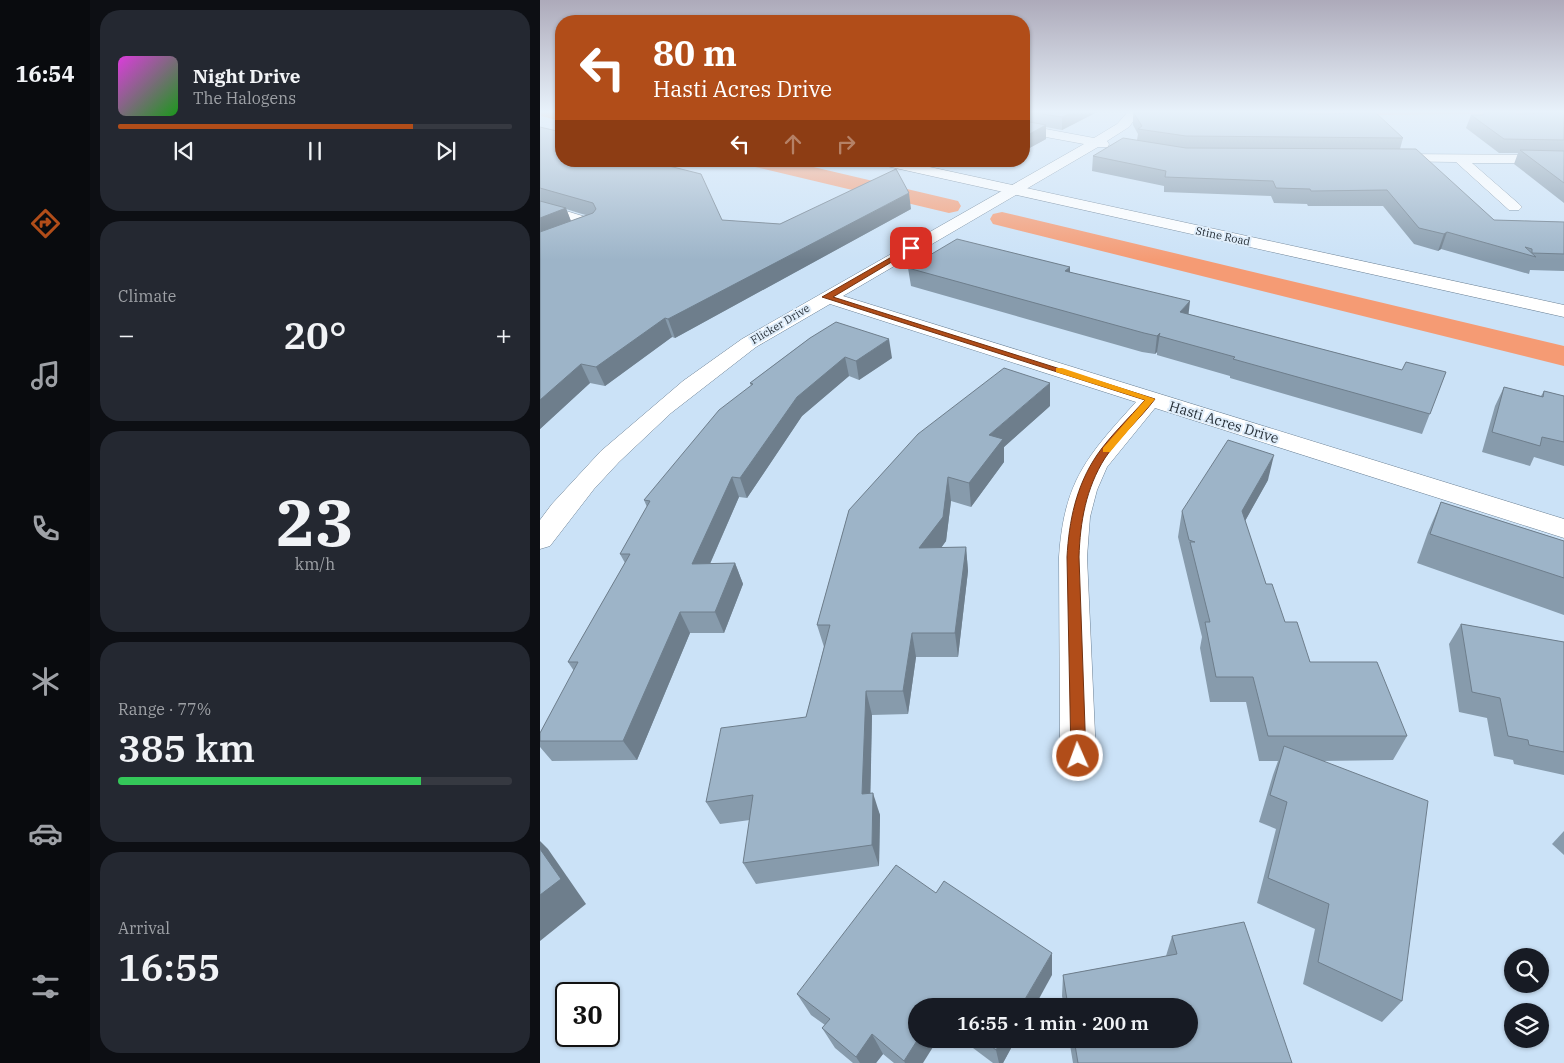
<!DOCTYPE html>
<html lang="en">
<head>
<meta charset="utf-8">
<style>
	:root { --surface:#171b24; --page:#242831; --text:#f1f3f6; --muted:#9ea1a6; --line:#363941; --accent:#b14d19 }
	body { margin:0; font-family:"IBM Plex Serif",serif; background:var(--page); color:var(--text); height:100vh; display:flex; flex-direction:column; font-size:19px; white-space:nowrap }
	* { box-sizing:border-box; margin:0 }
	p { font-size:16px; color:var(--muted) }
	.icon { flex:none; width:28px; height:28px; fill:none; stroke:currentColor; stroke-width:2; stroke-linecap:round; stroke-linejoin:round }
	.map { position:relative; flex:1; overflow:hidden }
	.side { display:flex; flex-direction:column; gap:10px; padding:10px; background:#0d0f14; width:450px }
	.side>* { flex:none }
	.top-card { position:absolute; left:15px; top:15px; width:475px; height:152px; border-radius:20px; box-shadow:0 1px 4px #0004; background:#b14d19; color:#fff; overflow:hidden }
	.tools { position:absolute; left:964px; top:948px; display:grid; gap:10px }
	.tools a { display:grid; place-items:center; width:45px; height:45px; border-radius:50%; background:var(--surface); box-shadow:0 1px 4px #0004; font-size:25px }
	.speed { position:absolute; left:15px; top:982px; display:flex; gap:10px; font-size:25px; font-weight:700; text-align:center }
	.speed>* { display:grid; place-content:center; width:65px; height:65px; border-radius:50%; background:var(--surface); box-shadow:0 1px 4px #0004; line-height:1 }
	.speed .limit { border:2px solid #111; border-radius:8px; background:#fff; color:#111 }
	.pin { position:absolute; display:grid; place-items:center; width:42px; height:42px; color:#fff; margin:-21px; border-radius:10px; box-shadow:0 2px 8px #0006 }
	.me { position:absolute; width:55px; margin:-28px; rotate:358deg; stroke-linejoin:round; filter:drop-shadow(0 0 4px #0008) }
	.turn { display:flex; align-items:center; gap:18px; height:105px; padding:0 15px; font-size:22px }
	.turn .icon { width:65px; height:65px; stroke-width:2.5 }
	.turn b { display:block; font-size:35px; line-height:42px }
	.lanes { display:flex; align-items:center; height:48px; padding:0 15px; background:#0003; justify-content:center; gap:25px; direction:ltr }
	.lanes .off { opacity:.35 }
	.big { font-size:38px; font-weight:600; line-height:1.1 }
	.side .widget { flex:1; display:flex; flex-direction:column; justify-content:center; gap:8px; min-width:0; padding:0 18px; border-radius:20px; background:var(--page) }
	.side .dial { align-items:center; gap:0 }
	.dial b { font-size:65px; line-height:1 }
	.song { display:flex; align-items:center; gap:15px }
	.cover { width:60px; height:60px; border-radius:8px; background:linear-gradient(135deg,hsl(300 70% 55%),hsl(120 70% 35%)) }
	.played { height:5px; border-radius:2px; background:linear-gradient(90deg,var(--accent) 75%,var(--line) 75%) }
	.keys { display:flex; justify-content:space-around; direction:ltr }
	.heat { display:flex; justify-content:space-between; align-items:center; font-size:28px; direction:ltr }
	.charge { height:8px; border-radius:4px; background:linear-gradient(90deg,#34c759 77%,var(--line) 0) }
	.trip { position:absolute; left:368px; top:998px; width:290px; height:50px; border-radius:25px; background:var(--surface); box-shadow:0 1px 4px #0004; font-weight:600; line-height:50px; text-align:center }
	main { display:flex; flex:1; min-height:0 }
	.dock { display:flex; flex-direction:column; width:90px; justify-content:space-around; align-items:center; background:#090b0e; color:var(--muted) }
	.dock .icon { width:35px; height:35px }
	.dock .active { color:var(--accent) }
	.dock b { font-size:22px; color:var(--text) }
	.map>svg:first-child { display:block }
</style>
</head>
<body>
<main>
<nav class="dock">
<b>16:54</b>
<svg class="icon active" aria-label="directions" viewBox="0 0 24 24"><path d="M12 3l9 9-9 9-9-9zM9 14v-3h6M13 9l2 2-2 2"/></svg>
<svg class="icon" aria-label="music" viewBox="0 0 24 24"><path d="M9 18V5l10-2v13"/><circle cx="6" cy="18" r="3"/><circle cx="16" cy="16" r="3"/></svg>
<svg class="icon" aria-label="phone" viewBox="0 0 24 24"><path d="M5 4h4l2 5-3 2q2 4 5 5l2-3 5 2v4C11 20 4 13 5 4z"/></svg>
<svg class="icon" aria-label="climate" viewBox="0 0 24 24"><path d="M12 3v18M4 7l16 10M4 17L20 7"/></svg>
<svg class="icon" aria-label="car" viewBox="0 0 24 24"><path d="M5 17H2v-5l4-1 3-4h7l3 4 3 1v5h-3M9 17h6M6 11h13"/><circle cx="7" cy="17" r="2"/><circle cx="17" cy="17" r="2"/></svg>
<svg class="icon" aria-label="filters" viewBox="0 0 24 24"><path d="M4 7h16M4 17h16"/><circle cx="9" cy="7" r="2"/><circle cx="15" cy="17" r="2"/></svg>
</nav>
<section class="side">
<div class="widget">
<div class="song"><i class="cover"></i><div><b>Night Drive</b><p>The Halogens</p></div></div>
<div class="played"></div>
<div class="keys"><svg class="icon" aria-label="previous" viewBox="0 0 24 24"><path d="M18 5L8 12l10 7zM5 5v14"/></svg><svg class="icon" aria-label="pause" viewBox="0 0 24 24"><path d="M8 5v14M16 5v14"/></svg><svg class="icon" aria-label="next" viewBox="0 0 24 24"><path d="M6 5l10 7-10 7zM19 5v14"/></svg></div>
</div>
<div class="widget"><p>Climate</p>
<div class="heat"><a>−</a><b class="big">20°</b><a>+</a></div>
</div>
<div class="widget dial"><b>23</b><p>km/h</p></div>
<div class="widget"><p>Range · 77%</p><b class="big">385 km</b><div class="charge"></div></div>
<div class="widget"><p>Arrival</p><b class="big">16:55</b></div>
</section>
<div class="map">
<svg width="1024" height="1063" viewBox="0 0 1024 1063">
	<rect width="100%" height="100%" fill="#cbe2f7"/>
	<path fill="#f5b193" d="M617,112H1001L1004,113L618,118Z"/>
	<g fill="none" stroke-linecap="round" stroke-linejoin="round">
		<g fill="#f59b74" fill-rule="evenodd">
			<path d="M0,112H21V121L1,116Z"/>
			<path d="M208,161H248L418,201L421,206L418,211L409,213L211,166Z"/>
			<path d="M462,212L1024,346V366L453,224L450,219L453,214Z"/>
		</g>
		<defs>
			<g id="street">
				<path d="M588,112H600L589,127L567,141L569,144L568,147H558L303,296L1024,519V538L615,408L567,467L557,490L550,517L547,557L556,756L551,767L538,772L525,767L520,756L519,557C524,481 547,456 596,402L290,304L216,347L131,413L79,462L54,489L10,546L0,549V520L12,504L61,451L143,381L202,339L544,144L484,133V125L554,138L577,124Z"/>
				<path d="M848,154L1024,155V163H932L979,204L982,207L979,210H969L916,162L843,161L841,158Z"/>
				<path d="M0,203L59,221L61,224L59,227L53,229L0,213Z"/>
			</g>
			<path id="secondary" d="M335,161H362L1024,305V317L342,165Z"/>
		</defs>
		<use href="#street" stroke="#6b8094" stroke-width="1"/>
		<use href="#secondary" stroke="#6b8094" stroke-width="1"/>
		<use href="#street" fill="#fff" fill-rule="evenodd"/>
		<use href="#secondary" fill="#fff" fill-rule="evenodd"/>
	</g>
	<g fill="#879bac" fill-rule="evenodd">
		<path d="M484,112H557L522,130L506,127V139L484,151Z"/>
		<path d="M593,112L767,114L863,138L860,149L954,220L1024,222V271L990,270L989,274L901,249L898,251L874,244L843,206H768L767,204L734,203L731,196L624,192V186L552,171L553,156L597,140L598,134L593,125Z"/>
		<path d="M982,112H1024V203L974,164L978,153H959L926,128L931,115L986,114Z"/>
		<path d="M0,127L182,220L240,224L371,209L135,338L132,337L65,386L50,383L0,429ZM26,209L42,214L46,215L31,221Z"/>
		<path d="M368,268L530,272L648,314L862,370L906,372L882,434L690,378V376L617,355V352L615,354L602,352L371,286Z"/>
		<path d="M270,338L352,358L319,380L309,376L262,416L207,498L199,497L170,564L195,563L203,584L184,633H150L97,760L12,761L0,747V733L34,671L28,662L85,563L80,554L107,507L104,500L211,386L210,383Z"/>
		<path d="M964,387L1001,396L1004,391L1024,396V466L994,457L990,466L942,452L955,406Z"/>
		<path d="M510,406L464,447V462L431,507L411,501L406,541L401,548L426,547L428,571L418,657H376L368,714L332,715L330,793L340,815L339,866L216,884L203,863L210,820L180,824L166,802L266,717L284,647L277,625L309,510Z"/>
		<path d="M728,480L705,521L726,584L745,622L770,662L867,736L853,760L782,761L862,1001L842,1022L763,984L775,929L717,903L736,829L719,822L733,775L738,761H719L706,702H670L660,648L662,637L638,537L642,511Z"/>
		<path d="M901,502L1024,541V615L877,563L888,532Z"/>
		<path d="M921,624L1024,642V775L974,764L973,760L954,756L947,718L919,712L909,644Z"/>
		<path d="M1024,831V855L1012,844Z"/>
		<path d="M632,936L752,1063H533L529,1039H649V1006H524L522,996L523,975L626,956Z"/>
		<path d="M512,975L376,1006L383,1063H354L343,1054L336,1063H313L295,1048L282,1028L285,1025L271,1015L257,994Z"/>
		<path d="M421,1039H476L463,1063H453Z"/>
	</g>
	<g fill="#6e7e8c">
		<path d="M533,112H557L522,130V117Z"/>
		<path d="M506,125V139L484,151V137Z"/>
		<path d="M369,193L371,209L135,338L128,319Z"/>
		<path d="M26,208L32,224L0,237V218Z"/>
		<path d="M907,232L901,249L898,251L904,234Z"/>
		<path d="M530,267V284L525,271Z"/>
		<path d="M650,301L648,319L640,312Z"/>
		<path d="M125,318L132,337L65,386L56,367Z"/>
		<path d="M620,333L617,352L615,354L617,336Z"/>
		<path d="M349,339L352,358L319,380L316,361Z"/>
		<path d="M305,357L309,376L262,416L207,498L200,478L257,397Z"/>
		<path d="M41,364L50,383L0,429V400Z"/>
		<path d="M510,383V406L464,447V462L431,507L429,483L449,435Z"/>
		<path d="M734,455L728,480L696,537L702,511Z"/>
		<path d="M192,477L199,497L161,584L152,564Z"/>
		<path d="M408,477L411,501L406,541L383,572L379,548Z"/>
		<path d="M426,547L428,571L418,657L415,633Z"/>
		<path d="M195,563L203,584L184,633L175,612Z"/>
		<path d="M140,612L150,633L97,760L83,741Z"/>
		<path d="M372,633L376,657L368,714L363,691Z"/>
		<path d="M326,691L332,715L330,816L322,794Z"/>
		<path d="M333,793L340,815L339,866L332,845Z"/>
		<path d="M0,841L8,849L46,904L0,941Z"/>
		<path d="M512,953V975L495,1006H481Z"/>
		<path d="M332,1034L343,1054L336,1063H320L316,1057Z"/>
		<path d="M378,1039H398L383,1063H365L364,1061Z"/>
		<path d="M463,1039H476L463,1063H459L456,1050Z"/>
	</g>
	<g fill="#9db4c8" stroke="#6e7e8c">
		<path d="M489,112H533L522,117Z"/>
		<path d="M593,112H765L767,114L836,113L863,138L646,136L598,129L602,126Z"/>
		<path d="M945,112H973L977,114L1010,113L1007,112H1024V140L964,139L931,115H943Z"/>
		<path d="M484,121L506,125L484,137Z"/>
		<path d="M0,127L21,132V161H109L161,174L182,220L240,224L356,169L369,193L128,319L125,318L56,367L41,364L0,400V232L53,213L56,209L53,203L0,188Z"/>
		<path d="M583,138L646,148L876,149L954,220L1024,222V254L992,253V249L985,247L996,257L907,232L904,234L879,228L847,190L771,191L770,189L736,188L733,181L625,177L626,171L553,156Z"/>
		<path d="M980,150L1024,151V183Z"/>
		<path d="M0,201L26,208L0,218Z"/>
		<path d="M417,239L530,267L525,271L650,301L640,312L862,370L866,362L906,372L890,414L693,359L695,357L619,336L620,333L617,336L604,333L368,268Z"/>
		<path d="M296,322L349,339L316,361L305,357L257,397L200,478L192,477L152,564L195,563L175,612H140L83,741H0V733L38,662H28L90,554H80L110,501L104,500L179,410L213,384L210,383L270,338Z"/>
		<path d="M464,368L510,383L449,435L463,439L429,483L408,477L403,517L379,548L426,547L415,633H372L363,691H326L322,794L333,793L332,845L203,863L213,795L166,802L181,728L266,717L290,625H277L309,510L378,434Z"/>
		<path d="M964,387L1003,397L1004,391L1024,396V442L1002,437L1000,446L952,432Z"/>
		<path d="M688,440L734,455L702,511L726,584H732L745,622H757L770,662H837L867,736H728L713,677H676L665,622H670L650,542H655L649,540L642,511Z"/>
		<path d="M901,502L1024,541V578L890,534Z"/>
		<path d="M921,624L1024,642V752L989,745L988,740L968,736L960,698L932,692Z"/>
		<path d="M744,746L888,801L862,1001L778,962L789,904L728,878L747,802L730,795Z"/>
		<path d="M0,849L21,879L0,895Z"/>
		<path d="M356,865L396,893L404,881L512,953L481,1006H376V1039H378L364,1061L332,1034L316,1057L282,1028L290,1019L257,994Z"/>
		<path d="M704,922L752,1063H538L534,1039H649V1006H528L523,975L637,954L632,936Z"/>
		<path d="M442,1039H463L456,1050Z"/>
	</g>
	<linearGradient id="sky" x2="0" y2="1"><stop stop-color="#adaaba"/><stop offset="0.43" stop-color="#e8f2fb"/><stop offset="1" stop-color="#e8f2fb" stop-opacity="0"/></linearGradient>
	<rect width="1024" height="260" fill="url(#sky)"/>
	<path fill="#b14d19" stroke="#733210" d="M369,247L375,248L293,297L615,399C600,419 579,437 565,458C546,488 540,522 539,557L546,756L543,761L538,763L533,761L531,756L527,557C529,521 536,486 557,455C570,436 589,418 605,400L282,297Z"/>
	<path fill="#f59e0b" d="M516,368H522L615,399L570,452H563V448L605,400L516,372Z"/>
	<g text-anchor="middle" stroke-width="4" stroke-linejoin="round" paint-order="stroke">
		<g font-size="11" fill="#273038" stroke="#e0eefb">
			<text transform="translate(683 236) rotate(12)" y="4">Stine Road</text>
			<text transform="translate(240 324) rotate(-31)" y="4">Flicker Drive</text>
		</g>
		<g font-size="14" fill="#273038" stroke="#e0eefb">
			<text transform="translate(684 422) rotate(17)" y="5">Hasti Acres Drive</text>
		</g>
	</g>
</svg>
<div class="tools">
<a><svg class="icon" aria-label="search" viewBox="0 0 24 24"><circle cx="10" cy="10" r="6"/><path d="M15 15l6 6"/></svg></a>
<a><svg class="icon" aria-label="layers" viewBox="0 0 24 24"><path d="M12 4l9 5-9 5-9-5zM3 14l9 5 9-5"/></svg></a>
</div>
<div class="speed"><div class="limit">30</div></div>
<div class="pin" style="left:371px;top:248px;background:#d93025"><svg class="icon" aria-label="arrive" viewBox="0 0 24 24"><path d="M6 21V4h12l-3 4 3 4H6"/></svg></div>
<svg class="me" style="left:538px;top:756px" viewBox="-20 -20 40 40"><circle r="17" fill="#b14d19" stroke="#fff" stroke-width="3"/><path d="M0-11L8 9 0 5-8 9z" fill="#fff"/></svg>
<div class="trip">16:55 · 1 min · 200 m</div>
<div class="top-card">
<div class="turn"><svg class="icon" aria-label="left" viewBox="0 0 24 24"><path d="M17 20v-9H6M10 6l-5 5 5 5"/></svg><div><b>80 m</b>Hasti Acres Drive</div></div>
<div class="lanes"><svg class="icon" aria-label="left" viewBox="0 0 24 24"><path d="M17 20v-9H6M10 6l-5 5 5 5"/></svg><svg class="icon off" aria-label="ahead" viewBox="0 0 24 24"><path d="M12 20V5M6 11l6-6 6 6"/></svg><svg class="icon off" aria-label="right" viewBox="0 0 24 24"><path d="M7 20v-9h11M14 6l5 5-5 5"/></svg></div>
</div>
</div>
</main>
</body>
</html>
